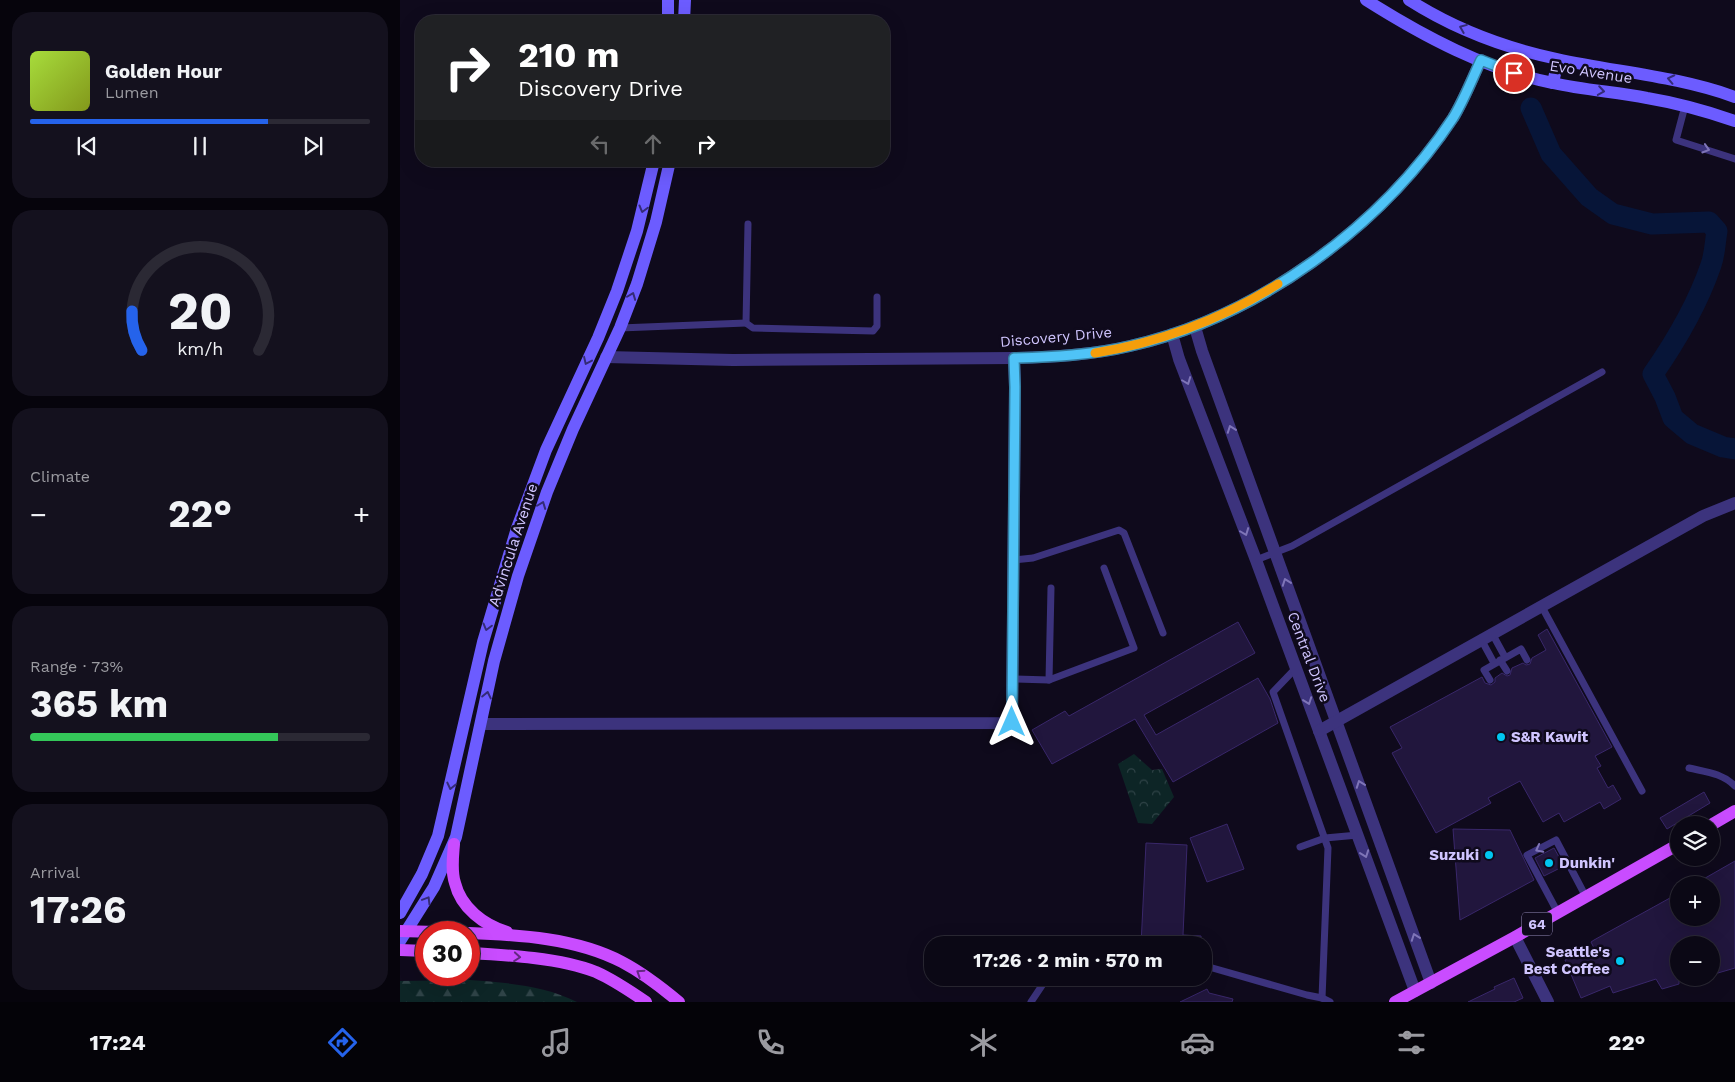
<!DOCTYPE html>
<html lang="en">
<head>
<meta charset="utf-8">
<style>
	:root { --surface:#0b0815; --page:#14111e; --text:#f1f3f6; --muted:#9a9aa0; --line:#2b2934; --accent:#2563eb }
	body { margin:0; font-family:"Work Sans",sans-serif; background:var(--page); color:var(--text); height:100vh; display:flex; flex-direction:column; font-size:19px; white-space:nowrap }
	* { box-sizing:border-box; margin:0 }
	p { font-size:16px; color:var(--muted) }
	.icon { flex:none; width:28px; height:28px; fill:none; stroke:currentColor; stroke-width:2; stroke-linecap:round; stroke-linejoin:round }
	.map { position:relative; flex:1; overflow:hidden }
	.details { display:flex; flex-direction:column; gap:12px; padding:12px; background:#06040c; width:400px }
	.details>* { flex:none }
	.guide { position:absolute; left:15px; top:15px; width:475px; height:152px; border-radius:20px; box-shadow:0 5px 20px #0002,0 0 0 1px var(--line); background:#202124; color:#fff; overflow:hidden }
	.fabs { position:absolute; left:1270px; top:816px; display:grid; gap:10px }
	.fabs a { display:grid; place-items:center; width:50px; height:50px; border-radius:50%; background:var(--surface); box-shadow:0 5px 20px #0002,0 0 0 1px var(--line); font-size:25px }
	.speed { position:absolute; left:15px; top:921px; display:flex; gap:10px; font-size:25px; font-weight:700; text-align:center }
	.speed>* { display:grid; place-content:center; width:65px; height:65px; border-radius:50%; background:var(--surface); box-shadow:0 5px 20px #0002,0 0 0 1px var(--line); line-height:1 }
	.speed .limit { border:8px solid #d22; background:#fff; color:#111 }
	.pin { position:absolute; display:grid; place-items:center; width:42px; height:42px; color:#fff; margin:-21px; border:2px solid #fff; border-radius:50%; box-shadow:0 1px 5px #0007 }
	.me { position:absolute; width:55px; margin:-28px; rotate:0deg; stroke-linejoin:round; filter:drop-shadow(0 0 4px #0008) }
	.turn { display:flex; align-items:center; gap:18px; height:105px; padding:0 20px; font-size:22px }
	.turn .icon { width:65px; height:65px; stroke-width:2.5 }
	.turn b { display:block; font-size:35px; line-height:42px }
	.lanes { display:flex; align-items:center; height:48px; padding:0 20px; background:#0003; justify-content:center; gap:25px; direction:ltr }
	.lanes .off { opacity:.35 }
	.big { font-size:38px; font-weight:700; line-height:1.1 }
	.details .widget { flex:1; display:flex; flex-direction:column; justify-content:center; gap:8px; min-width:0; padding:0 18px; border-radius:20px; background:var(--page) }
	.details .dial { align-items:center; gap:0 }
	.dial svg { height:130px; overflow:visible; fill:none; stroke:var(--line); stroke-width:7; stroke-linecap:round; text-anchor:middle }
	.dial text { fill:var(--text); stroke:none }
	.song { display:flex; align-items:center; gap:15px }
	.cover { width:60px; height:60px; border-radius:8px; background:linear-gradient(135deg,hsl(80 70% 55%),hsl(70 70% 35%)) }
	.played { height:5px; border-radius:2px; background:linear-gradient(90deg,var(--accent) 70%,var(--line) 70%) }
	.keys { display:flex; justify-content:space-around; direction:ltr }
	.heat { display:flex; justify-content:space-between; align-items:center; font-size:28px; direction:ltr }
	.charge { height:8px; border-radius:4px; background:linear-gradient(90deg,#34c759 73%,var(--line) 0) }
	.trip { position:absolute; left:524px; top:936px; width:288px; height:50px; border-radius:20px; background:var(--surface); box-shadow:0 5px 20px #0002,0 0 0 1px var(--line); font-weight:700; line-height:50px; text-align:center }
	.tabs { display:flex; height:80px; justify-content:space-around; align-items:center; background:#040308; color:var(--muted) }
	.tabs .icon { width:35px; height:35px }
	.tabs .on { color:var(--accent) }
	.tabs b { font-size:22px; color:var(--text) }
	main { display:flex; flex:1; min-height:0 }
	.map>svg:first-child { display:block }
</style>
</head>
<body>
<main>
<section class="details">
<div class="widget">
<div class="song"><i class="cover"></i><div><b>Golden Hour</b><p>Lumen</p></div></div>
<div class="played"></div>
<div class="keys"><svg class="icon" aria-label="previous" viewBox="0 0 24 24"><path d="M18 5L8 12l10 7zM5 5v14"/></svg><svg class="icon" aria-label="pause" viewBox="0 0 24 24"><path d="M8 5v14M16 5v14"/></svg><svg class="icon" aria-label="next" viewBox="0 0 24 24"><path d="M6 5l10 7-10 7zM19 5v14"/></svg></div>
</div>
<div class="widget dial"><svg viewBox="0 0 100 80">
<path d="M14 69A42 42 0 1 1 86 69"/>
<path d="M14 69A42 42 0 0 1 8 45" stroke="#2563eb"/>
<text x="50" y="56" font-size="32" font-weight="700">20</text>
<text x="50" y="72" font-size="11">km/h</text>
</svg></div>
<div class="widget"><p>Climate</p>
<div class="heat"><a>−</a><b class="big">22°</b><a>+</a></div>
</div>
<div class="widget"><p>Range · 73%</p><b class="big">365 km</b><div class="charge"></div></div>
<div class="widget"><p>Arrival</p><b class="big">17:26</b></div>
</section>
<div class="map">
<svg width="1335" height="1002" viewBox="0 0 1335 1002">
	<defs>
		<pattern id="forest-firs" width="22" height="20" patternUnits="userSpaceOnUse" patternTransform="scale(1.25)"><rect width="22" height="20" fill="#0d2526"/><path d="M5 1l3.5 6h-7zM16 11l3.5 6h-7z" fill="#2f4347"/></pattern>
		<pattern id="park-crowns" width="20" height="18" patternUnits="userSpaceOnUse" patternTransform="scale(1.25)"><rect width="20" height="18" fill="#0d2526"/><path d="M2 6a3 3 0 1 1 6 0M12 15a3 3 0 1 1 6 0" fill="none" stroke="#2f4347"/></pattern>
	</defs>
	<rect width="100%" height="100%" fill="#0f0a1c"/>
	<path fill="url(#forest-firs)" d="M70,980C107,983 144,985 177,1002H0V981Z"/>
	<path fill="url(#park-crowns)" d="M734,754L752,770L762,769L774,797L752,824L738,823L718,764Z"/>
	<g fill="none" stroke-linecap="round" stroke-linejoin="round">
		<path stroke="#071538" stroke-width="21" d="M1131,108L1151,154L1189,197L1213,214L1252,224L1309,222L1317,231C1315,242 1315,254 1311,265C1298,303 1276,341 1253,374L1265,397L1273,418L1292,434L1323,447L1335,449"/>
	</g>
	<g fill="#21163d" stroke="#39276a">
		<path d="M838,622L855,653L744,715L756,735L858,678L870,699L878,723L773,782L735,719L652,764L632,730L665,711L669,716Z"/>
		<path d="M1147,629L1212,747L1195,756L1201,766L1197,768L1208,788L1213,785L1221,799L1204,809L1200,802L1164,822L1159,813L1143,822L1120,781L1088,798L1091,803L1036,833L992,753L1002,748L990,727L1082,677L1085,683L1091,685L1095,682V678L1102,673L1107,676L1110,675L1112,668L1123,663L1126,665L1130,664L1132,658L1146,650L1138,635Z"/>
		<path d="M1304,792L1310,803L1267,829L1260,818Z"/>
		<path d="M827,824L844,869L807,882L790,838Z"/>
		<path d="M1053,829L1110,830L1134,880L1060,920Z"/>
		<path d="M746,843L787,845L783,935L801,936V945H741Z"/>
		<path d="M1154,848L1164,866L1144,876L1135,858Z"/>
		<path d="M1335,861V968L1311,975V945H1279V984L1262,989L1256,979L1213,993L1210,986L1181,998L1165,960L1194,948L1191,942L1194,940L1279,893V918H1311V885H1293Z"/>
		<path d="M1114,978L1123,998L1114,1002H1068L1095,989L1094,987Z"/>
		<path d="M807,989L809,993L833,999L832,1002H780Z"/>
	</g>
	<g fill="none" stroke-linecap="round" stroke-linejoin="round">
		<g stroke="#3c337d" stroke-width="7">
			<path d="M1285,106L1276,140L1335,159"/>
			<path d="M348,224L346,323L353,328L473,331L477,326V297"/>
			<path d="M220,328L346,323"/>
			<path d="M613,560L633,558L719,530L724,533L763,633"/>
			<path d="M856,560L892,546L1202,372"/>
			<path d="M1142,607L1242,791"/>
			<path d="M1093,635L1105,657"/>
			<path d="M1082,641L1094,663"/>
			<path d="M1100,660L1107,671"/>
			<path d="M612,679L649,680L734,648L704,568"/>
			<path d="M649,680L651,588"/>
			<path d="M1090,680L1084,670L1121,649L1127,660"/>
			<path d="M1289,768C1306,772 1322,773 1335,786"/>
			<path d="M900,847L925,838L958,835"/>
			<path d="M1158,913L1127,855L1156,840L1186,897"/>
			<path d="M802,965L907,995L922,998L928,848L873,692L896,668"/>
			<path d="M922,998L930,1002"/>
			<path d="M631,1002L647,978"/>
		</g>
		<g stroke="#3c337d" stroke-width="12">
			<path d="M795,327L802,351L1031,983"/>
			<path d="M772,334L779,359L856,560L1015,991"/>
			<path d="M206,357L333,360L614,358C653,357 692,355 730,346C858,317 981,227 1053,118C1064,100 1072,79 1081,60"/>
			<path d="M81,724L612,723L615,387L614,358"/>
			<path d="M919,731L1303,516L1335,503"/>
			<path d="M1115,937L1148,1002"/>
		</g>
		<g stroke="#6c5cff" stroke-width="12">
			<path d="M966,0C1023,36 1086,70 1153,83C1184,90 1216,92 1247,98C1277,103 1306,111 1335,121"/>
			<path d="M1009,0C1053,28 1105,48 1157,59C1216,72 1277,76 1335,97"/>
			<path d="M268,21V0"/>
			<path d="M284,21L285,0"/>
			<path d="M1153,83L1158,60"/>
			<path d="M0,913L22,874L38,836L83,642L117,528L146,450L198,338L217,291L237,231L254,161"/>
			<path d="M0,941L34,887L56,837L94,661L118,576L147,492L173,429L220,328L237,284L256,222L270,161"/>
		</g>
		<g stroke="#c94cff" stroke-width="12">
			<path d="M1311,825L1335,811"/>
			<path d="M54,844C53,857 51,871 55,883C61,908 84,925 107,932"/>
			<path d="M0,931L36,932"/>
			<path d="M69,933C120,935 176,938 222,962C243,973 261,987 279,1002"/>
			<path d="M0,950L26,951"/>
			<path d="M69,953C107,955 161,958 196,972C214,980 230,991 246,1002"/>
			<path d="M995,1002L1115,937L1279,844"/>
		</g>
	</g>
	<defs><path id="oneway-chevron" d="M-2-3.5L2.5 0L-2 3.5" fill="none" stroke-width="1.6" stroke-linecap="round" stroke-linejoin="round" transform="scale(1.25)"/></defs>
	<g stroke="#342b77">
		<use href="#oneway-chevron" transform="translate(1063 28) rotate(-158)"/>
		<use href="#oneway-chevron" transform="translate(1271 79) rotate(-168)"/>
		<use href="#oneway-chevron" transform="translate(1201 91) rotate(9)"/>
		<use href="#oneway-chevron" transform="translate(243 209) rotate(105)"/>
		<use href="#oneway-chevron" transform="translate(232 296) rotate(-69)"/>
		<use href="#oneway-chevron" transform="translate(187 361) rotate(115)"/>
		<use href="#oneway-chevron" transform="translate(142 505) rotate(-69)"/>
		<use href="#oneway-chevron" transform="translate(87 627) rotate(105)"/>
		<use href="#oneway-chevron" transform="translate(87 695) rotate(-78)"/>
		<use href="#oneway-chevron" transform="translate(51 786) rotate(103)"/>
		<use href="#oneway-chevron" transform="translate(27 900) rotate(-59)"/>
	</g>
	<g stroke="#7f75b8">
		<use href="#oneway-chevron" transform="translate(1306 149) rotate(17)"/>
		<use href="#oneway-chevron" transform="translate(787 381) rotate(69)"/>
		<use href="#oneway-chevron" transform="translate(831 429) rotate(-110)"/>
		<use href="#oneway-chevron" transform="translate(845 532) rotate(69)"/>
		<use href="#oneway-chevron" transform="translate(886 582) rotate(-110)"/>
		<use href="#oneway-chevron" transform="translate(908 701) rotate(70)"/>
		<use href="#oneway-chevron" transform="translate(960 784) rotate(-110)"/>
		<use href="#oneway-chevron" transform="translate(1139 849) rotate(152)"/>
		<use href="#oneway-chevron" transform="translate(965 854) rotate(70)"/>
		<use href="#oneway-chevron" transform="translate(1015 937) rotate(-110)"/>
	</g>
	<g stroke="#632882">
		<use href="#oneway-chevron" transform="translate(117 957) rotate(5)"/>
		<use href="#oneway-chevron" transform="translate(240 973) rotate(-147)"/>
	</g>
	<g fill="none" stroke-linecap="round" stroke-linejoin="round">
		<defs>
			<path id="route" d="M612,722L615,387L614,358C653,357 692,355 730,346C858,317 981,227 1053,118C1064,100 1072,79 1081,60L1114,73"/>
		</defs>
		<use href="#route" stroke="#337fa1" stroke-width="12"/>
		<use href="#route" stroke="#4fc3f7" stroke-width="9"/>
		<path stroke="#f59e0b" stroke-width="9" d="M695,353C761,342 822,319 878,284"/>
	</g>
	<g fill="#00c6f0" stroke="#0f0a1c" stroke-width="2">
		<circle cx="1101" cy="737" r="5"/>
		<circle cx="1089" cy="855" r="5"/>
		<circle cx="1149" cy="863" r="5"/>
		<circle cx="1220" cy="961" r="5"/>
	</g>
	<g text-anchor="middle" stroke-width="5" stroke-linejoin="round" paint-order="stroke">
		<rect fill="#0f0a1c" stroke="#968dbb" stroke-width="1" x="1122" y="912.5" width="30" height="23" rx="4"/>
		<g font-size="14" font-weight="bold" fill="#d0c5ff">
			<text x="1137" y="929">64</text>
		</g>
		<g font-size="15" fill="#d0c5ff" stroke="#0f0a1c">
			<text transform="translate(1191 72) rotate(9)" y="5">Evo Avenue</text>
			<text transform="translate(656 337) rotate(-5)" y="5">Discovery Drive</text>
			<text transform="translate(113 545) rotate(-72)" y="5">Advincula Avenue</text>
			<text transform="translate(909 657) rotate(69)" y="5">Central Drive</text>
		</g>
		<g font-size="15" font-weight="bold" fill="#d0c5ff" stroke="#0f0a1c" text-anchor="start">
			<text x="1111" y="742">S&amp;R Kawit</text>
			<text x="1079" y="860" text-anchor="end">Suzuki</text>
			<text x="1159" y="868">Dunkin'</text>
			<text x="1210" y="957" text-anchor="end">Seattle's<tspan x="1210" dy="17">Best Coffee</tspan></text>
		</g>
	</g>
</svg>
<div class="fabs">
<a><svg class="icon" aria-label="layers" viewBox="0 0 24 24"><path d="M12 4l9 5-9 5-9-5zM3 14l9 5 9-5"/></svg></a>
<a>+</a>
<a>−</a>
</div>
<div class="speed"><div class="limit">30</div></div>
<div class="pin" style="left:1114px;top:73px;background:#d93025"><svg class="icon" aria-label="arrive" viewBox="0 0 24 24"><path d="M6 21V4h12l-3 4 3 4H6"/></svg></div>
<svg class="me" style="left:612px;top:722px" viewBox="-20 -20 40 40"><path d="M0-17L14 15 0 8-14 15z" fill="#4fc3f7" stroke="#fff" stroke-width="4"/></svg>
<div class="trip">17:26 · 2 min · 570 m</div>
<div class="guide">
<div class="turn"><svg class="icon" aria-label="right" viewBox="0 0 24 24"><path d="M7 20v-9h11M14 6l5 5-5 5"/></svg><div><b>210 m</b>Discovery Drive</div></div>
<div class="lanes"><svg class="icon off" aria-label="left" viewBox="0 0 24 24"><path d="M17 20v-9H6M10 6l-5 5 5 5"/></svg><svg class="icon off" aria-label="ahead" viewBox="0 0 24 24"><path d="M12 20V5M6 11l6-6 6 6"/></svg><svg class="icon" aria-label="right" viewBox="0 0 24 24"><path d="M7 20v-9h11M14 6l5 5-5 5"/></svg></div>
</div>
</div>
</main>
<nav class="tabs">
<b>17:24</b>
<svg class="icon on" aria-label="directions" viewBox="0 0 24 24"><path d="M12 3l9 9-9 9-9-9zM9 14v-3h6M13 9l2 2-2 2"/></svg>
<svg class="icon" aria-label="music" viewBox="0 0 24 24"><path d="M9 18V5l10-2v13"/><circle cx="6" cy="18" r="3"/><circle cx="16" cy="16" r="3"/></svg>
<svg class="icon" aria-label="phone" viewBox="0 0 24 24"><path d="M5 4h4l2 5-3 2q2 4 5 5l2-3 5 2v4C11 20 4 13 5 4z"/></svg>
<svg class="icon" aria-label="climate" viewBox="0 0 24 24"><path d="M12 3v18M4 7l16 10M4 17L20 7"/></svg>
<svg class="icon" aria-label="car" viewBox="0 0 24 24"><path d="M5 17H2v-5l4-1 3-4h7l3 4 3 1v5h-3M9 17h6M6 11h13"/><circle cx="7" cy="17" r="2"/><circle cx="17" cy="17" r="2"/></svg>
<svg class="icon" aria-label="filters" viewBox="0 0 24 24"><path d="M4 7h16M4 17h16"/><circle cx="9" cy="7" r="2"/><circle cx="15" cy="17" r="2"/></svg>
<b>22°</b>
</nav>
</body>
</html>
